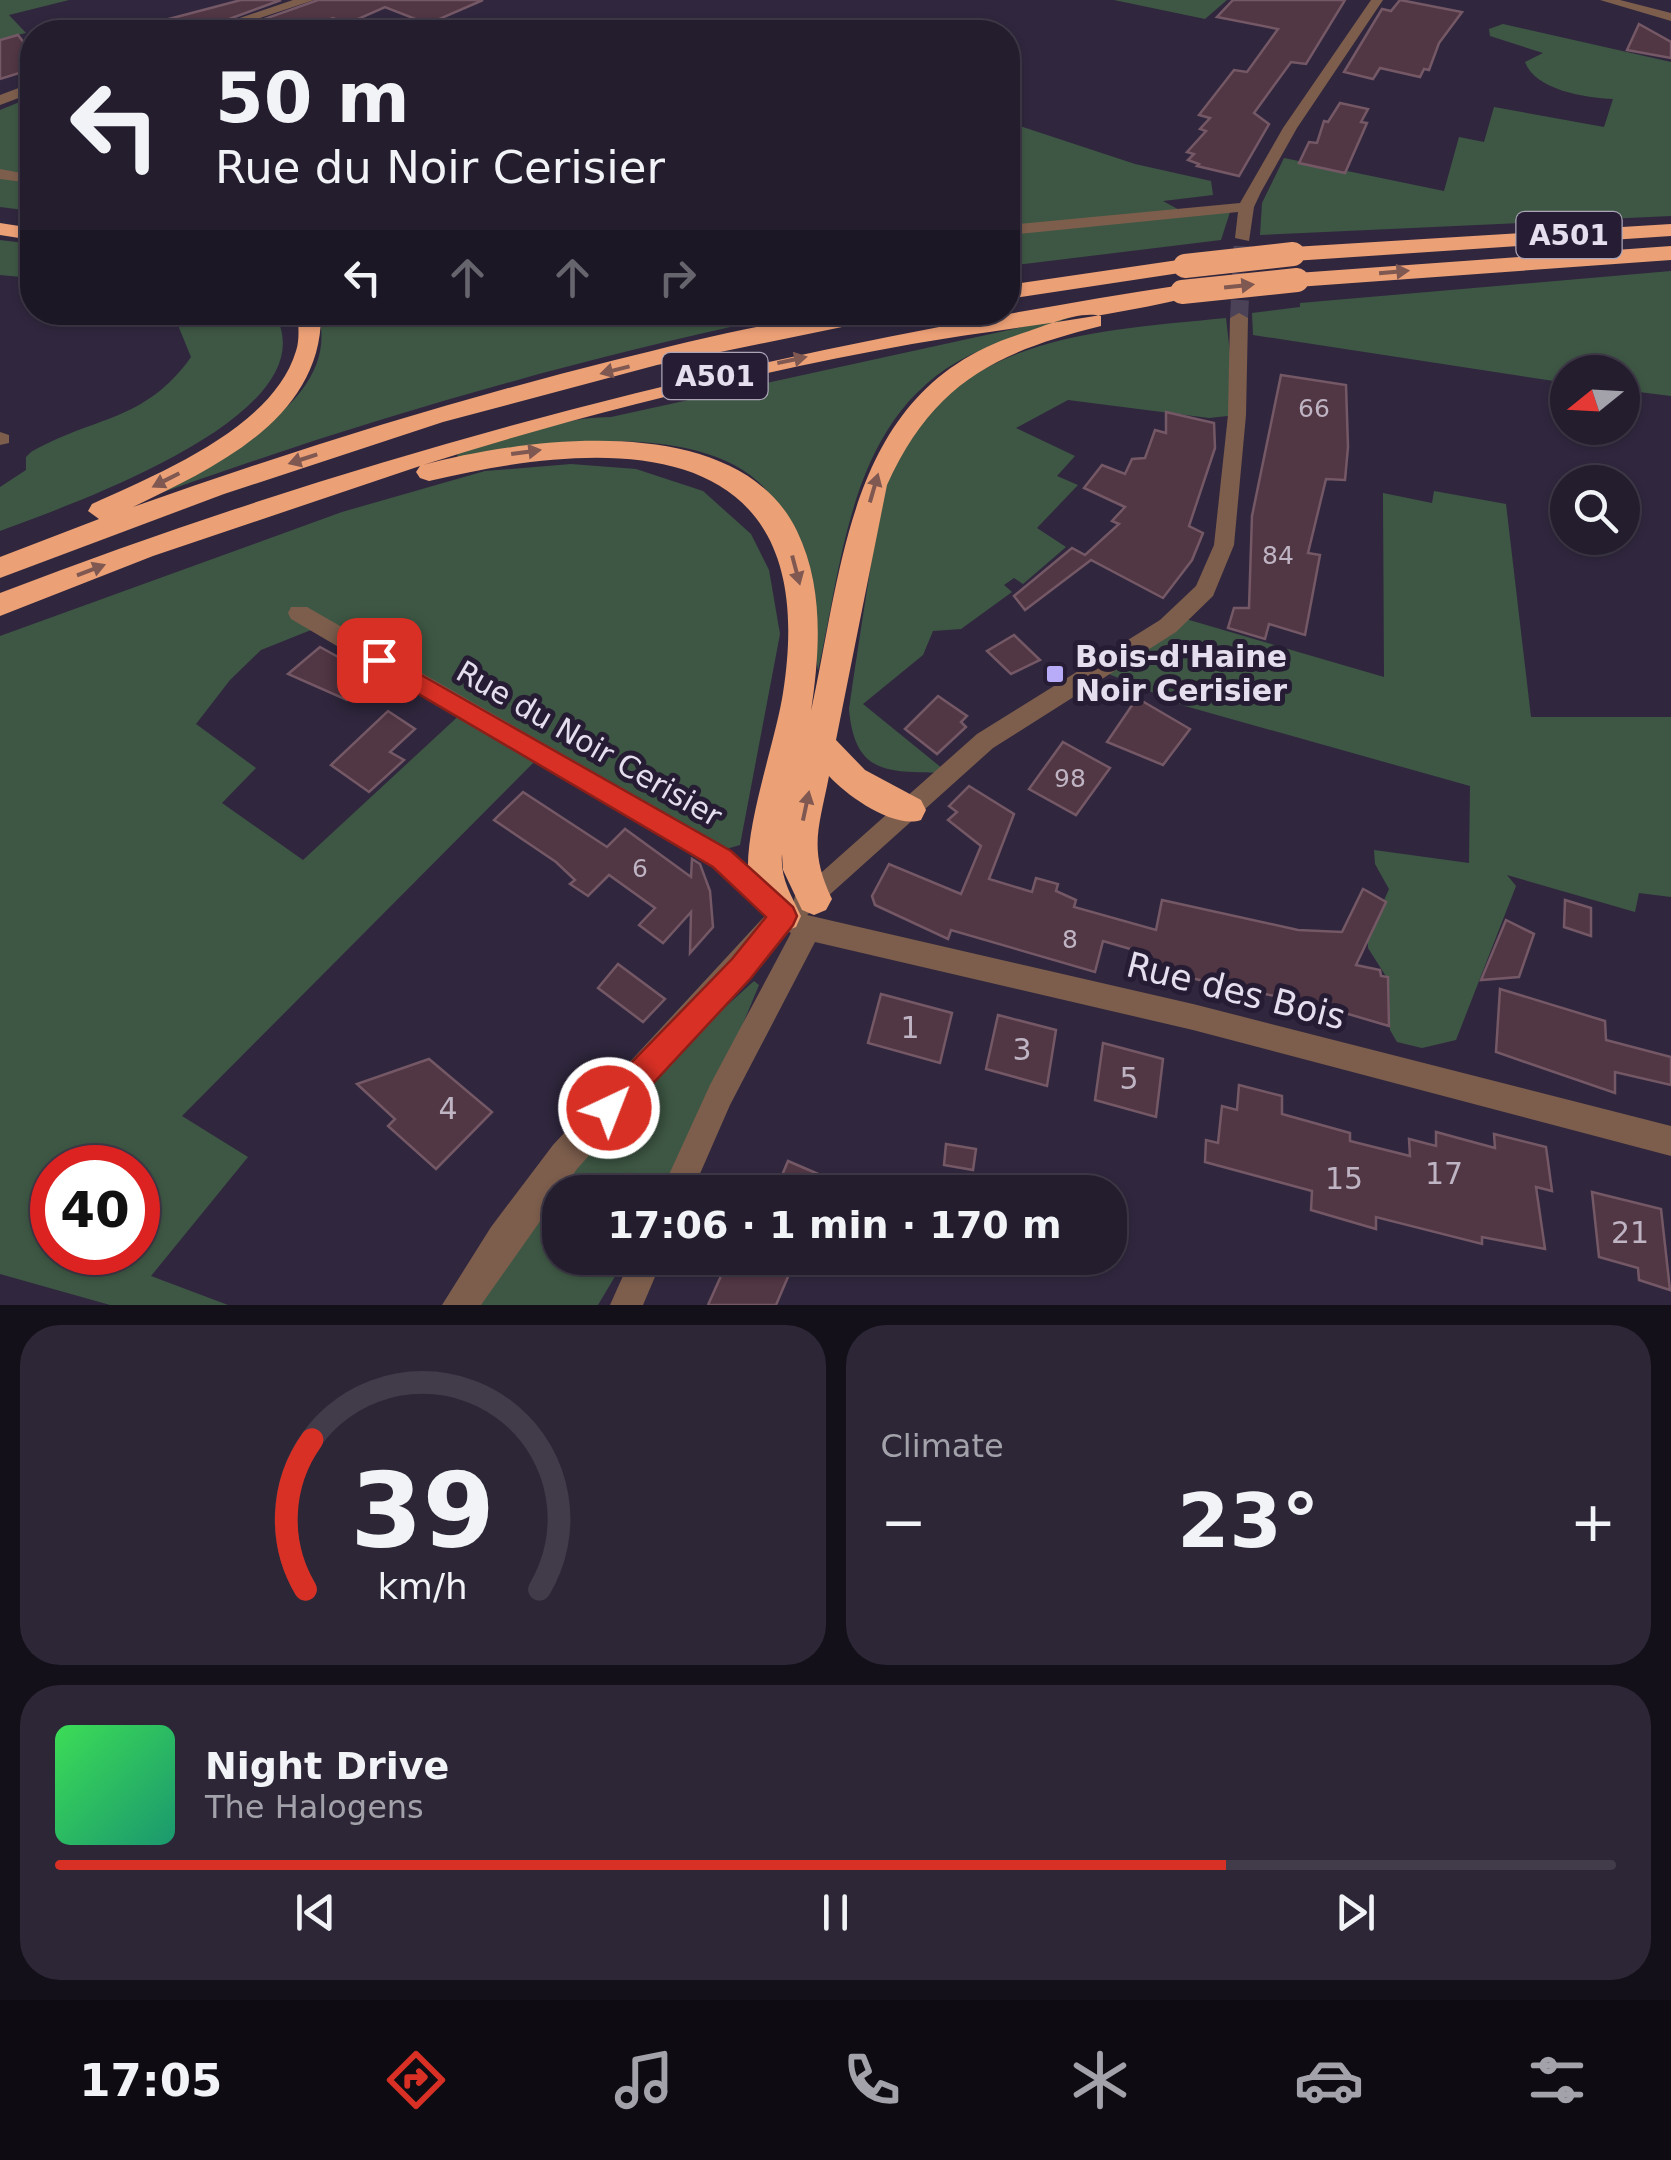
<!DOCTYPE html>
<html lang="en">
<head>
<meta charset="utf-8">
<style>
	:root { --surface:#241d2e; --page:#2c2636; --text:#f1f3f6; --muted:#a3a2aa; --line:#413b4a; --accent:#d93025 }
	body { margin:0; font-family:"DejaVu Sans",sans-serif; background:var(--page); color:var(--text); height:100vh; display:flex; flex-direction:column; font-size:38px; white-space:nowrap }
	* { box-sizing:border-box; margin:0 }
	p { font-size:32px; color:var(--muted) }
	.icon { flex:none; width:55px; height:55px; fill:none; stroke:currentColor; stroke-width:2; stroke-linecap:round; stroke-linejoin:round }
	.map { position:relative; height:1305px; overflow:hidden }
	.details { display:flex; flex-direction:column; gap:20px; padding:20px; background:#141019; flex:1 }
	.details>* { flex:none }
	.guide { position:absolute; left:20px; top:20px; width:1000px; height:305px; border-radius:40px; box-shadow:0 2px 8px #0004,0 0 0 2px var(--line); background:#241d2e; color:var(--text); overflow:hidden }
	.needle { width:65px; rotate:252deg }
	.fabs { position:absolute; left:1550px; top:355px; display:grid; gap:20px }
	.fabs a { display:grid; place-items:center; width:90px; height:90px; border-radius:50%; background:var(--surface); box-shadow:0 2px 8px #0004,0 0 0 2px var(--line); font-size:50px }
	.speed { position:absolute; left:30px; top:1145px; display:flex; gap:20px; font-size:50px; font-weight:700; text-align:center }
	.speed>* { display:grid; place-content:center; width:130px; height:130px; border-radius:50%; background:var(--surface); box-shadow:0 2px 8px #0004,0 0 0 2px var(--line); line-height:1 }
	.speed .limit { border:15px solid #d22; background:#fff; color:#111 }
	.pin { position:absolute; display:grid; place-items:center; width:85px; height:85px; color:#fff; margin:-42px; border-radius:20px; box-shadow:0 5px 15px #0006 }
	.me { position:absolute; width:110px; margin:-55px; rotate:43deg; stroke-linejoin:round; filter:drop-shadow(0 0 8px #0008) }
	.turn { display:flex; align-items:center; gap:35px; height:210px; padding:0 30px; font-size:45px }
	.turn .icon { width:130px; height:130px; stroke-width:2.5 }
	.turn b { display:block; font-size:70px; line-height:85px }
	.lanes { display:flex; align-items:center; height:95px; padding:0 30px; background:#0003; justify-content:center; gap:50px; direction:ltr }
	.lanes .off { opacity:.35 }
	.big { font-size:75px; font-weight:600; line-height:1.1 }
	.details .card { flex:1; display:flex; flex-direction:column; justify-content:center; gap:15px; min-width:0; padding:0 35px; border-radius:40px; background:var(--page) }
	.details .dial { align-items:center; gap:0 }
	.dial svg { height:260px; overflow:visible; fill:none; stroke:var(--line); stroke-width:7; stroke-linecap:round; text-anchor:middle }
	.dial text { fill:var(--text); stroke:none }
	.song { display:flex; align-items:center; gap:30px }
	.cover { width:120px; height:120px; border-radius:15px; background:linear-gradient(135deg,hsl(130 70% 55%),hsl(160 70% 35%)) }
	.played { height:10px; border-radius:5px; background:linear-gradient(90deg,var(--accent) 75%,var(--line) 75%) }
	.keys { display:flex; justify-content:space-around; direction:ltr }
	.heat { display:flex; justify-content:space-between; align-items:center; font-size:55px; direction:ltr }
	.details .tiles { flex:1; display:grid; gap:20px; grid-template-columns:1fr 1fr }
	.card:last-child { grid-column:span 2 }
	.trip { position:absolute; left:542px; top:1175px; width:585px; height:100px; border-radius:40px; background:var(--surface); box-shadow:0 2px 8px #0004,0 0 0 2px var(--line); font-weight:600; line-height:100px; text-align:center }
	.menu { display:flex; height:160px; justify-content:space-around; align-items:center; background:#0e0c12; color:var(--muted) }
	.menu .icon { width:70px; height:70px }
	.menu .selected { color:var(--accent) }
	.menu b { font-size:45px; color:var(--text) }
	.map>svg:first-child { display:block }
</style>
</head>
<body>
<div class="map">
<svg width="1671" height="1305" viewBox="0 0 1671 1305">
	<rect width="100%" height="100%" fill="#30273e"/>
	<g fill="#3e5744" fill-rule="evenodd">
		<path d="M0,0H69L9,15L26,33L5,38L0,47Z"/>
		<path d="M1114,0H1227L1205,19Z"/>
		<path d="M1503,24L1671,62V216L1260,235L1262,203L1284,158L1444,191L1459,137L1484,142L1494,107L1604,127L1613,99C1586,98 1535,90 1525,62L1543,53L1490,36L1489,29Z"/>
		<path d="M32,97V211L0,207V110Z"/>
		<path d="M1008,122L1135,164L1211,181L1213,195L1163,201L1185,213L1231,209L1221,240L1008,266Z"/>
		<path d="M0,240L32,244V278L0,275Z"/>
		<path d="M1671,271V396L1623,390L1622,372H1568L1567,383L1253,335L1252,313L1300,307V303Z"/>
		<path d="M274,313C335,415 63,507 0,531V487L26,470V457L31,452C94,416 145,422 191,357L173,313Z"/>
		<path d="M318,313H797C571,359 352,424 135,502C201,464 346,407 318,313Z"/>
		<path d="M1077,315C1042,328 1004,339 970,355C850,414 844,555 818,671C811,618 805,556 779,508C729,414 541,441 457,458L458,453C506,438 561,417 611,417Z"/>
		<path d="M1226,318L1237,415L1209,418L1068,400L1016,428L1075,456L1057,476L1078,485L1037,528L1066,547L1023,584L1014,578L1004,585L1012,592L961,629L933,631L923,655L863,704L948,773C891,771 855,778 849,709C856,659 864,609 872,558C875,537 876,511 883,491C940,336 1085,332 1226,318Z"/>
		<path d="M571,464L636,469L703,491L751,534L769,570L780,634L740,845L726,849L541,755L182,1116L248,1157L151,1276L228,1305H110L0,1274V636L342,512L485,471ZM321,626L465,710L303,860L222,803L256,768L196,724L230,680L261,650ZM52,1168H138V1252H52Z"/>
		<path d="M1434,491L1506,504L1531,717H1671V897L1639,893L1635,912L1507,875L1516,886L1456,1040L1422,1048L1397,1042L1390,1030L1389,981L1368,948V937L1389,889L1375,864L1374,850L1469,863L1470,786L1185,706L1097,669L1179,617L1384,677L1383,493L1432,503Z"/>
		<path d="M754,981L759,985L728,1060L720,1095L663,1192H560V1258H626L598,1305H460L679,1049Z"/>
	</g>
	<g fill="#513643" stroke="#755865" stroke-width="2.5">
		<path d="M241,0H281L194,32H146V25Z"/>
		<path d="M318,0H483L428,24L385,7L347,24L333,18L293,32H228Z"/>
		<path d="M1233,0H1345L1306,64L1291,62L1254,113L1269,124L1239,176L1197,166L1199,164L1188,160L1194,154L1187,152L1206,131L1200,129L1210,118L1199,115L1234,70L1247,72L1278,29L1217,17Z"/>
		<path d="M1400,0L1462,12L1439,43L1429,70L1424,69L1420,77L1380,68L1373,79L1344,72L1382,9L1391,11Z"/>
		<path d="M1639,24L1671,42V58L1627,50Z"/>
		<path d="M18,35L32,53V69L0,79V40Z"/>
		<path d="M1340,103L1368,109L1361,122L1367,123L1345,173L1299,163L1309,142L1317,143L1324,121L1328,122Z"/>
		<path d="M1281,375L1346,385L1348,447L1345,480L1326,479L1308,553L1320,555L1305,635L1269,624L1265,639L1228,628L1234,608H1249L1252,516Z"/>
		<path d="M1166,412L1214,423L1215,448L1189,526L1203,533L1192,560L1163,598L1091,560L1025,610L1014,596L1072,548L1085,555L1119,524L1112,521L1125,507L1084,488L1102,465L1125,474L1132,459L1145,458L1155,430L1166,433Z"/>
		<path d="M1014,635L1040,660L1011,674L987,651Z"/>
		<path d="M320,647L349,663L343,668L368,681L347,700L288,674Z"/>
		<path d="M938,696L967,716L961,722L966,727L937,754L905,729Z"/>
		<path d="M1137,698L1190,729L1163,765L1107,742Z"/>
		<path d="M388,711L415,729L390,752L404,760L369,792L331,765Z"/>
		<path d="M1063,742L1110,768L1076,815L1029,789Z"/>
		<path d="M969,786L1014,814L989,879L1032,892L1036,878L1058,884L1056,891L1076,900L1074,907L1156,930L1162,900L1298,930L1342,932L1363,889L1367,891L1386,902L1356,965L1380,970L1381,976L1388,977L1389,1026L1321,1006L1172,974L1171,981L1149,976L1151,955L1103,941L1095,972L951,930L948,939L875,905L872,896L889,864L961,894L981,846L948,820L957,812L949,806Z"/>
		<path d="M523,792L607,847L625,829L691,877L692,859L700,864L710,891L713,927L690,953L691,912L663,943L639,925L655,908L609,875L588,896L570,884L575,880L556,862L494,820Z"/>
		<path d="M1565,900L1591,908V936L1564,927Z"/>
		<path d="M1506,920L1534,934L1519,977L1481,980Z"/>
		<path d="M618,964L665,999L643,1022L598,988Z"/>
		<path d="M1500,989L1605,1021L1606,1040L1671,1057V1085L1615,1072V1093L1496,1052Z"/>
		<path d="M881,994L952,1013L940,1063L868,1043Z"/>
		<path d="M998,1015L1056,1030L1047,1086L986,1069Z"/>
		<path d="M1103,1043L1163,1059L1156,1117L1095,1100Z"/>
		<path d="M429,1059L492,1112L436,1169L388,1126L395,1119L357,1084Z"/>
		<path d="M1239,1085L1282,1096V1114L1350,1133V1141L1410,1156L1409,1139L1436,1146V1132L1495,1148L1494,1134L1546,1147L1552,1191L1536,1187L1545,1249L1482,1237V1244L1376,1217V1229L1311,1210L1312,1191L1205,1162L1206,1140L1218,1143L1222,1106L1237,1110Z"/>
		<path d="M946,1144L976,1149L973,1170L944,1165Z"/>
		<path d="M788,1161L860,1192H775Z"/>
		<path d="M1592,1192L1661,1209L1670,1290L1639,1280L1638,1268L1599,1257Z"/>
		<path d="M729,1258H796L776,1305H708Z"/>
	</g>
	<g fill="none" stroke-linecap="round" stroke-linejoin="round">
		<path stroke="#4b4258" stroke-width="18" stroke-dasharray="18 9" stroke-linecap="butt" d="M1239,318L1243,238"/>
		<g fill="#7d5e4d" fill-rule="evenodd">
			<path d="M1371,0H1383L1297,128L1261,192L1254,207L1249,241L1235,238L1238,212L1008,235V225L1240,203L1283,128Z"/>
			<path d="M1600,0H1620L1671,13V21Z"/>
			<path d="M0,169L32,175V183L0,179Z"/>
			<path d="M1239,313L1248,318L1246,415L1234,545L1213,596L1176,632L993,748L807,915L1193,1004L1671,1126V1156L1193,1030L815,942L730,1105L692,1192H661L710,1085L791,933L774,925L713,867L291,619L288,613L291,607H307L731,851L792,908L795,896L977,734L1160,620L1196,586L1214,545L1228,415L1230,318Z"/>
			<path d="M0,432L9,435V443L0,445Z"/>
			<path d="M631,1258H663L643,1305H610Z"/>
		</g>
		<g fill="#7d5e4d" fill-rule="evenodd">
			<path d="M293,0H314L218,32H198Z"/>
			<path d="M32,83V93L0,105V95Z"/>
			<path d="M783,903L793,907L798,916L793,925L577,1169L481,1305H442L491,1227L553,1145L773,907Z"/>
		</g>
		<g fill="#eca076" fill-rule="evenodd">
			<path d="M0,223L32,228V240L0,235Z"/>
			<path d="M1671,224V236L1293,261L1282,254L1293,247Z"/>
			<path d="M1671,246V260L1297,287L1286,280L1297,273Z"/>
			<path d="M1185,259L1196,266L1193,271L1008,299V285Z"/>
			<path d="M1182,285L1193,292L1190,297C1102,319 1002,328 912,344C747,374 583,414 423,465C528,437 738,409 797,531C824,587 820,651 811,711C844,562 849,388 1020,334C1043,327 1078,310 1101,316V326C996,352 933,383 887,485L836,740L865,770L921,800L926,810L921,820C894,829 847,796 829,776C819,828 808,849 832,899L826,910L814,915L802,910L783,870L782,854C780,878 791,894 801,916L796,927L783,932L770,927C764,915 754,901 750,887C739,841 775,745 783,693C824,433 618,436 429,481L420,478L416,472L420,466L153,556L0,616V593C392,443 767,349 1182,285Z"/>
			<path d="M298,312H321C323,418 216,467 133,507C291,451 451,401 615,360C705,338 799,312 892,312L881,319L657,365L443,422L224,494L0,578V557L99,519L88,511L92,504C159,473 273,428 296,351C300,339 298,325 298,312Z"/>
		</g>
		<g stroke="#eca076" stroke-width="24">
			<path d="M1185,266L1293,254"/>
			<path d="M1182,292L1297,280"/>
		</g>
	</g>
	<defs><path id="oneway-solid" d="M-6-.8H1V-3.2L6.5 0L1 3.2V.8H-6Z" transform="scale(2.5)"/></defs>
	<g fill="#7f5852">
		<use href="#oneway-solid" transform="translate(1394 272) rotate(-5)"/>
		<use href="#oneway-solid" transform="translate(1239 286) rotate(-6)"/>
		<use href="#oneway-solid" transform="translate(792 360) rotate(-12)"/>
		<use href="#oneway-solid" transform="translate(615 370) rotate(166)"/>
		<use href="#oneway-solid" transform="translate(526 452) rotate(-8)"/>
		<use href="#oneway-solid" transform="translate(303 459) rotate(162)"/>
		<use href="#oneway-solid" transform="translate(166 480) rotate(153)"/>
		<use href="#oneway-solid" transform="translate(874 488) rotate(-74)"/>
		<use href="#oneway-solid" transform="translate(91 570) rotate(-21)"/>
		<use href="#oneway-solid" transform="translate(796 570) rotate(75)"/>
		<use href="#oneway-solid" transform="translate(806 806) rotate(-78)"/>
	</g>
	<path fill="#d93025" stroke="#8d1f18" stroke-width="2.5" d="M379,651L731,851L793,907L797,916L793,925L751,978L620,1119L609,1123L598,1119L594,1108L598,1097L732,959L766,917L713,867L371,666L368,660Z"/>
	<rect fill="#b8abf7" stroke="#261d34" stroke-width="4" x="1045" y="664" width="20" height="20" rx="5"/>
	<g text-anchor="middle" stroke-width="10" stroke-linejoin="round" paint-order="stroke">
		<g font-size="25" fill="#bfb4c3">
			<text x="1314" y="417">66</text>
			<text x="1278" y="564">84</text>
			<text x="1070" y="787">98</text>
			<text x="640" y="877">6</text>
			<text x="1070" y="948">8</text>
		</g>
		<g fill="#261d34" stroke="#aba4b6" stroke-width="2.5">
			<rect x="1516.5" y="212" width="105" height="46" rx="8"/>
			<rect x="662.5" y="353" width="105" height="46" rx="8"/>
		</g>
		<g font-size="28" font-weight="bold" fill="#e4deee">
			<text x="1569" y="245">A501</text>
			<text x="715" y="386">A501</text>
		</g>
		<g font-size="30" font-weight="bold" fill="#e4deee" stroke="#261d34" text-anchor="start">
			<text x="1075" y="667">Bois-d'Haine<tspan x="1075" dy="34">Noir Cerisier</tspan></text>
		</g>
		<g font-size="30" fill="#e4deee" stroke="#261d34">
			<text transform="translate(589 744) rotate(30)" y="10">Rue du Noir Cerisier</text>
		</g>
		<g font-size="30" fill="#bfb4c3">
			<text x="910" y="1038">1</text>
			<text x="1022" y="1060">3</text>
			<text x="1129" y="1089">5</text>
			<text x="448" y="1119">4</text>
			<text x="1444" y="1184">17</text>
			<text x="1344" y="1189">15</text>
			<text x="1630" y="1243">21</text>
		</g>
		<g font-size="35" fill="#e4deee" stroke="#261d34">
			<text transform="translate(1236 991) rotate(14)" y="12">Rue des Bois</text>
		</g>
	</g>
</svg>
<div class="fabs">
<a><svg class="needle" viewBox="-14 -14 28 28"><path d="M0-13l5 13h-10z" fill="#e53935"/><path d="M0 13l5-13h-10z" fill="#a3a2aa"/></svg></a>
<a><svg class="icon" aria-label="search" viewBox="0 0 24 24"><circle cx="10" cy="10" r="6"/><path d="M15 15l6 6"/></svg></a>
</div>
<div class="speed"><div class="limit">40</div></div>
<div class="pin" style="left:379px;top:660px;background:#d93025"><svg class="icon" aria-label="arrive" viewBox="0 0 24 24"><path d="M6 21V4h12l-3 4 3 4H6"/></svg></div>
<svg class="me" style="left:609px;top:1108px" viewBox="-20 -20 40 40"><circle r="17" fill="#d93025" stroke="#fff" stroke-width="3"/><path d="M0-11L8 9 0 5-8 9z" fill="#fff"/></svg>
<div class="trip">17:06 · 1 min · 170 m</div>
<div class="guide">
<div class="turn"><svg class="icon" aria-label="left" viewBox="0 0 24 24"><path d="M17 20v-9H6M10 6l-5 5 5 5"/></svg><div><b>50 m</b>Rue du Noir Cerisier</div></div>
<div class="lanes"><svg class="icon" aria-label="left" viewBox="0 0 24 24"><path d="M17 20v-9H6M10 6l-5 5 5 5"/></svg><svg class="icon off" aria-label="ahead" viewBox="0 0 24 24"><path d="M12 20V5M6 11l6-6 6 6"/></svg><svg class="icon off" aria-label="ahead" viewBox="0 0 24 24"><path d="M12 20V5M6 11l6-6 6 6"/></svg><svg class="icon off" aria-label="right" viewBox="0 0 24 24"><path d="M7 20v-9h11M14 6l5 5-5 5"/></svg></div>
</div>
</div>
<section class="details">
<div class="tiles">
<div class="card dial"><svg viewBox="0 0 100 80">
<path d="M14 69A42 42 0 1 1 86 69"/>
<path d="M14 69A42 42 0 0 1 16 23" stroke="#d93025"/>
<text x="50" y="56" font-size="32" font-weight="700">39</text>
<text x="50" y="72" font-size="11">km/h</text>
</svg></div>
<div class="card"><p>Climate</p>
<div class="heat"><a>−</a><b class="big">23°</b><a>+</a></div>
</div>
<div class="card">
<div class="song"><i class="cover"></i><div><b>Night Drive</b><p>The Halogens</p></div></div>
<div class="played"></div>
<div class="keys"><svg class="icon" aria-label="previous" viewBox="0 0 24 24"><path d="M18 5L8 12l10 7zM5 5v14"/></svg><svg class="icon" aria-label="pause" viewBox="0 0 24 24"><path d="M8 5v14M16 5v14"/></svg><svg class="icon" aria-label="next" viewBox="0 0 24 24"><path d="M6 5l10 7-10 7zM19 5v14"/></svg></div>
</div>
</div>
</section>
<nav class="menu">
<b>17:05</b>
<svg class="icon selected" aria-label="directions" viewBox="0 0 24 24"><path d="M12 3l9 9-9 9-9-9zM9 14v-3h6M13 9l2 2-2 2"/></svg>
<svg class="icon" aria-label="music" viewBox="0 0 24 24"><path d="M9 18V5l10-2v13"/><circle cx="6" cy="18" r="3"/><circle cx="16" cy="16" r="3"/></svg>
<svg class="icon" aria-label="phone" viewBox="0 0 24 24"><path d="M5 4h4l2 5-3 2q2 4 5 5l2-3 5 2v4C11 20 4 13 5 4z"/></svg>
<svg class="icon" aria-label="climate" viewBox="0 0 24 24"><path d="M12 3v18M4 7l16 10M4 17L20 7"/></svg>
<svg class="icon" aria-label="car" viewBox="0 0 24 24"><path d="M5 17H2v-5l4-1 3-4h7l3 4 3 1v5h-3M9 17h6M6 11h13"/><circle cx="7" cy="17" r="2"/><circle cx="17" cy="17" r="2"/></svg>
<svg class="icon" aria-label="filters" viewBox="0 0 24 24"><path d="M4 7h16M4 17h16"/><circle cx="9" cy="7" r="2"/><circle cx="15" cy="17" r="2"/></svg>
</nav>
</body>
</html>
